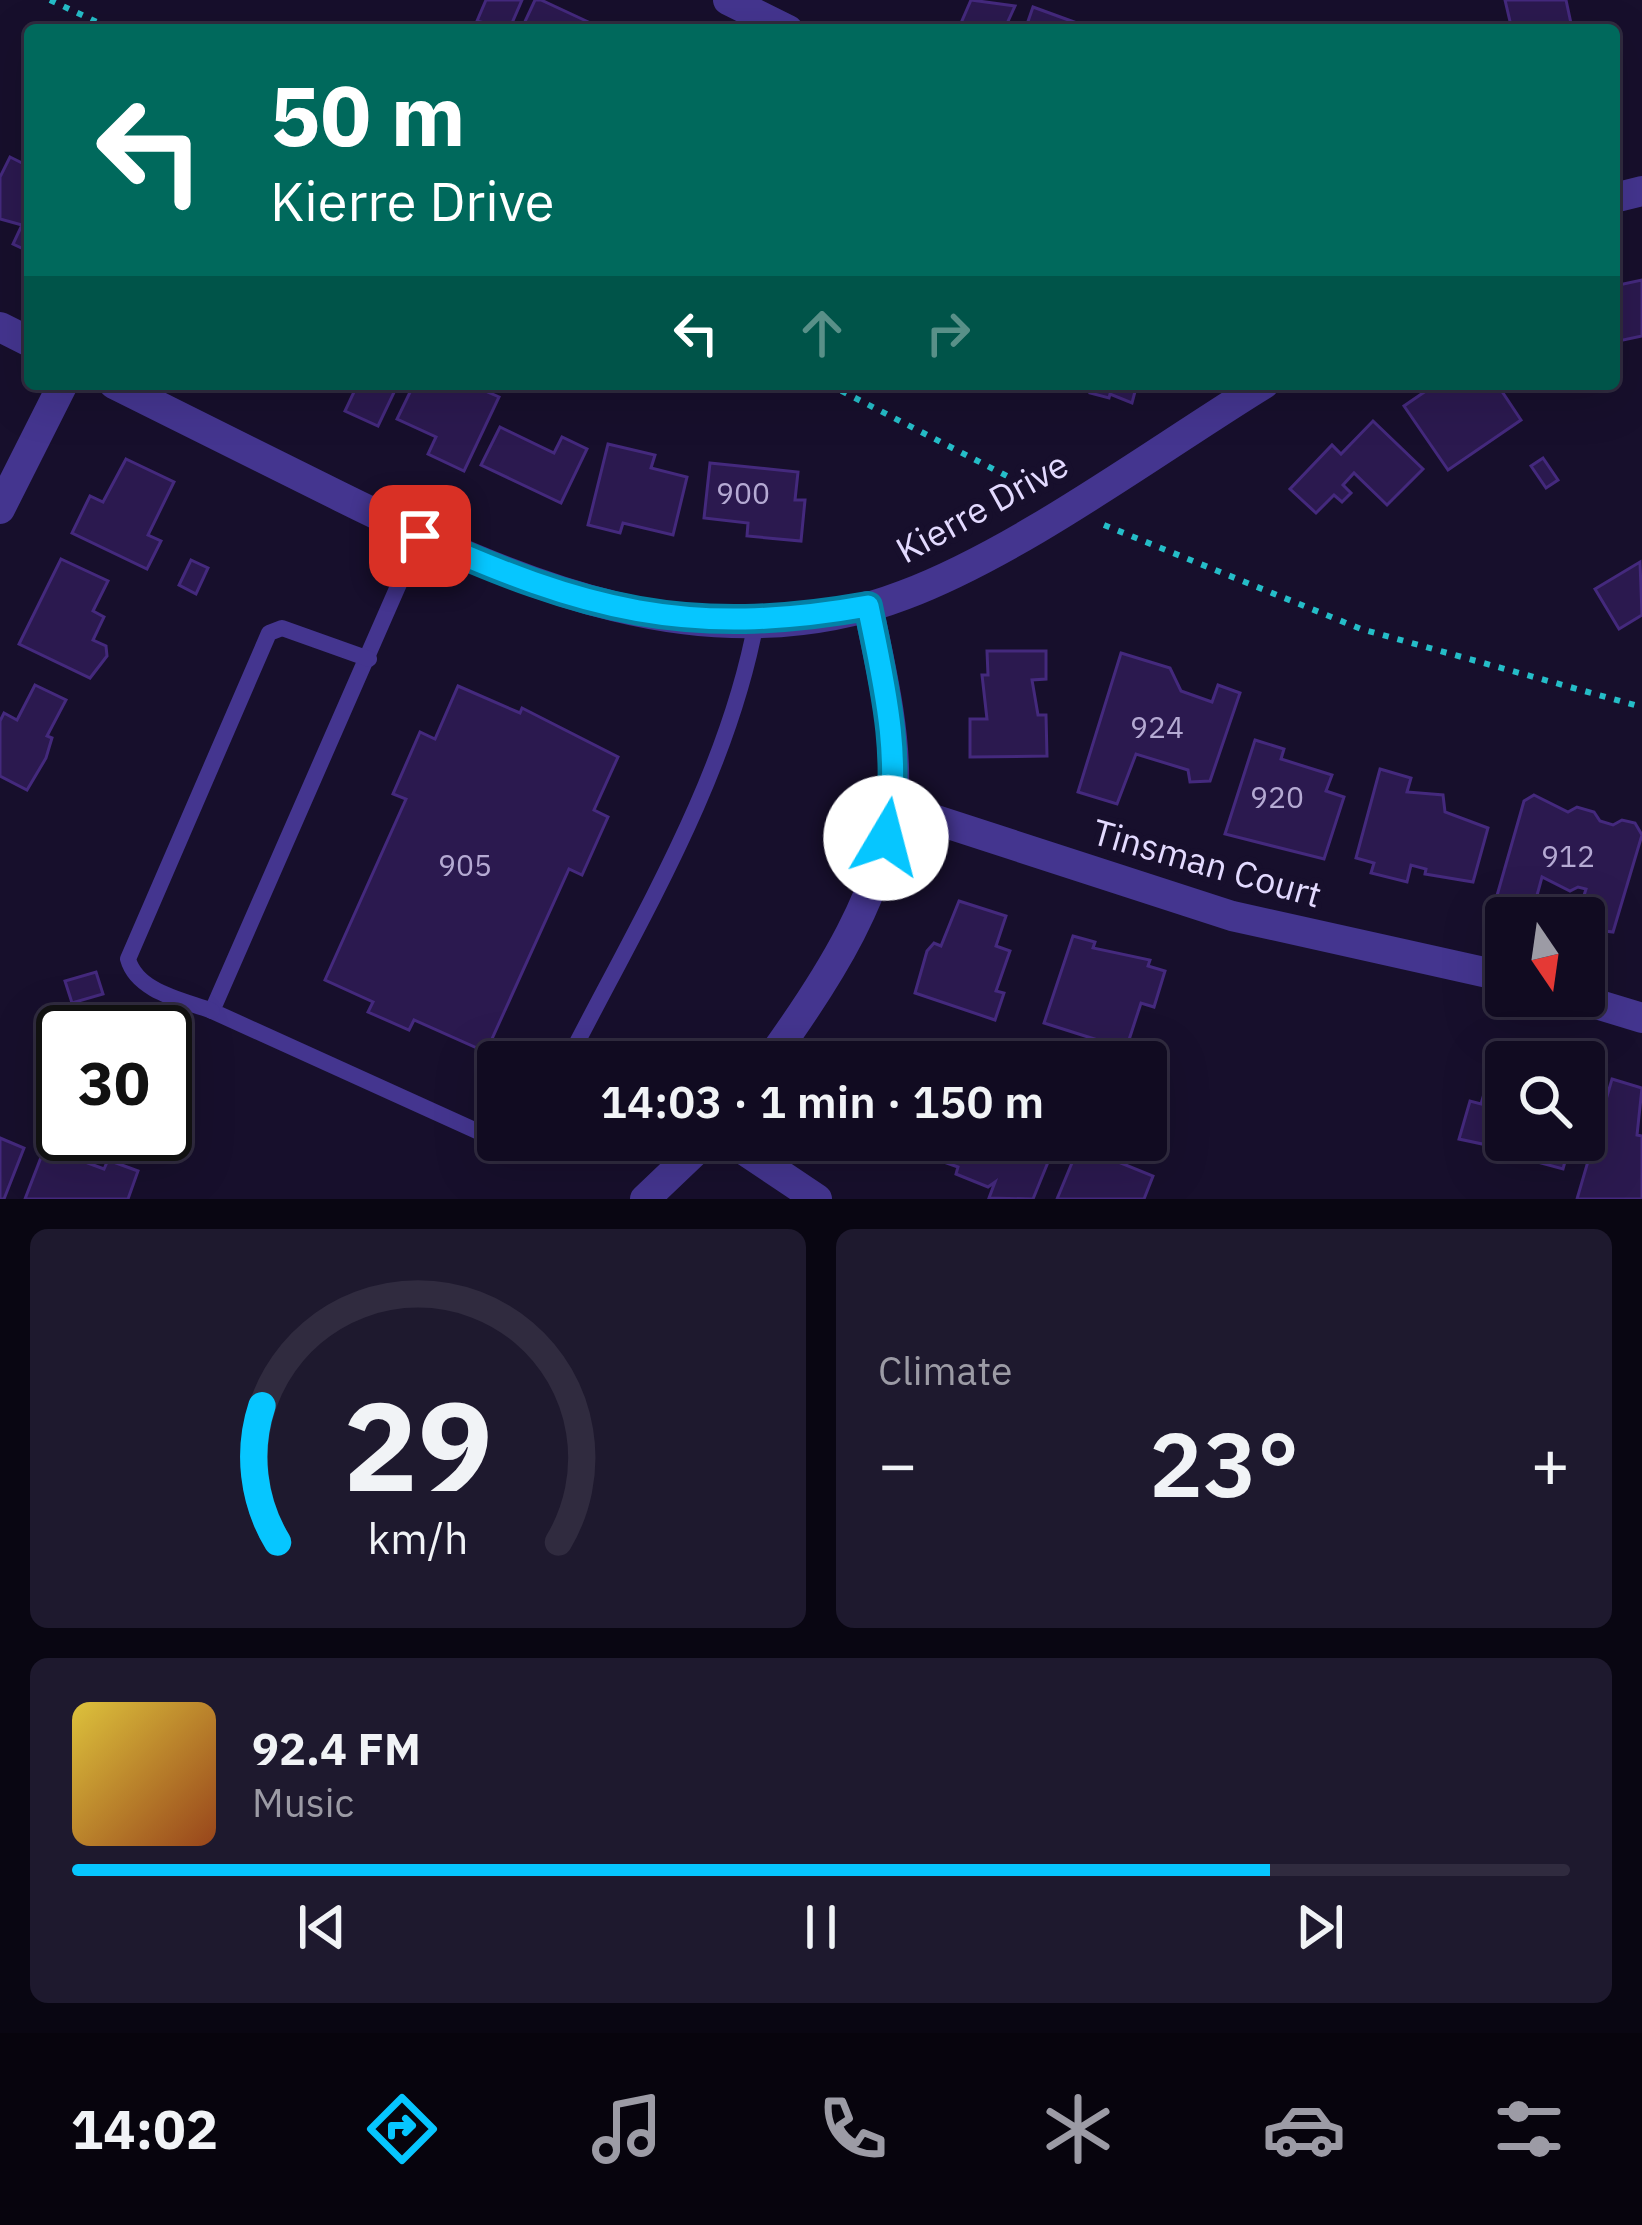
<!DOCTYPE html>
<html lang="en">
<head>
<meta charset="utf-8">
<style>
	:root { --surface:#110b21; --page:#1e192e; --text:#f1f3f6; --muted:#9c9ba5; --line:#302b3f; --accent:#06c6ff }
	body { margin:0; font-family:"IBM Plex Sans",sans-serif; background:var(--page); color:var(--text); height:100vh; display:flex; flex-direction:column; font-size:45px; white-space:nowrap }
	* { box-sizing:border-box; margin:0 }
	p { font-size:39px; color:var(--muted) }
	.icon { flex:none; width:66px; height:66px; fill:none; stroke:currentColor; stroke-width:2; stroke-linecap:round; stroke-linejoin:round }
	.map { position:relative; height:1199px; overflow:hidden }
	.sheet { display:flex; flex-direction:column; gap:30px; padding:30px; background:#090612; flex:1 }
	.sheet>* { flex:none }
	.banner { position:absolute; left:24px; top:24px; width:1596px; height:366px; border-radius:12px; box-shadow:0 12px 48px #0002,0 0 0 3px var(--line); background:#00695c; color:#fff; overflow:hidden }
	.needle { width:78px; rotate:167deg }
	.fabs { position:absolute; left:1485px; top:897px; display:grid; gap:24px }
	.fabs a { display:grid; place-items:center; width:120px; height:120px; border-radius:12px; background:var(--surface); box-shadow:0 12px 48px #0002,0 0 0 3px var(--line); font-size:60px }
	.speed { position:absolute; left:36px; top:1005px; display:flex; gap:24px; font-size:60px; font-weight:700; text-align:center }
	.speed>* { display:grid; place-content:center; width:156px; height:156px; border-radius:50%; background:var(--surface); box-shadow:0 12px 48px #0002,0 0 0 3px var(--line); line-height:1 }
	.speed .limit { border:6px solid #111; border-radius:18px; background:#fff; color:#111 }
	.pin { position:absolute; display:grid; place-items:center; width:102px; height:102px; color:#fff; margin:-51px; border-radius:24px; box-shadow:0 6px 18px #0006 }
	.me { position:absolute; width:132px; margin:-66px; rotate:8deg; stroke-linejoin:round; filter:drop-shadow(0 0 9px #0008) }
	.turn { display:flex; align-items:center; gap:42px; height:252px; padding:0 48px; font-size:54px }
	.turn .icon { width:156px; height:156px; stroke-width:2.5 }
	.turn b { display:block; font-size:84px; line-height:102px }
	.lanes { display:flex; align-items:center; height:114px; padding:0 48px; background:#0003; justify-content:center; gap:60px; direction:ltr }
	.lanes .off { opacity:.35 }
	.big { font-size:90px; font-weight:600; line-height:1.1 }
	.sheet .card { flex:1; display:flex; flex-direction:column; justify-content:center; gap:18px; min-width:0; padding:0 42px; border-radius:18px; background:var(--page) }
	.sheet .dial { align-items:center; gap:0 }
	.dial svg { height:312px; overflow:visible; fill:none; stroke:var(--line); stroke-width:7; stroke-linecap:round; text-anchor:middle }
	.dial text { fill:var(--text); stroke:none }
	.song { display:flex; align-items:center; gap:36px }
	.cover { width:144px; height:144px; border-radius:18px; background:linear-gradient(135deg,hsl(50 70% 55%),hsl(20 70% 35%)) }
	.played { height:12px; border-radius:6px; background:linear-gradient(90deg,var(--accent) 80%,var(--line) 80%) }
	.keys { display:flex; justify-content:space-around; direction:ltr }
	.heat { display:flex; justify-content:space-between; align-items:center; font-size:66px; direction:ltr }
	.sheet .tiles { flex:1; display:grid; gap:30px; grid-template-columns:1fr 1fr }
	.card:last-child { grid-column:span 2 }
	.trip { position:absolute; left:477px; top:1041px; width:690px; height:120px; border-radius:12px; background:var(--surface); box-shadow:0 12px 48px #0002,0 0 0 3px var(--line); font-weight:600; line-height:120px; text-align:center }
	.tabs { display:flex; height:192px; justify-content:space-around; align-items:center; background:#07040d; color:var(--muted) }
	.tabs .icon { width:84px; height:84px }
	.tabs .current { color:var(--accent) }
	.tabs b { font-size:54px; color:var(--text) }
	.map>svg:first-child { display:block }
</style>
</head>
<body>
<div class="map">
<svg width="1642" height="1199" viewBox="0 0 1642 1199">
	<rect width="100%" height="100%" fill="#170f2c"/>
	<g fill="#2b194f" stroke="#44297d" stroke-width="3">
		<path d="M486,0H522L509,30L477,21Z"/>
		<path d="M535,0H541L597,26L521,30Z"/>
		<path d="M971,0L1015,6L1004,30H958Z"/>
		<path d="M1505,0H1566L1572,28L1512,30Z"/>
		<path d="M1033,7L1096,30H1025Z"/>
		<path d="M10,157L30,167V252L13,244L22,225L0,219V177Z"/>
		<path d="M1642,280V336L1614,342V286Z"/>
		<path d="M337,384H398L378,426L345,411L354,392Z"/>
		<path d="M414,384H484L481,389L499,397L464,471L428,454L436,437L397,419Z"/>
		<path d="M1092,384H1137L1132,403L1110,394L1109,398L1090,393Z"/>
		<path d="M1436,384H1497L1521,420L1448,470L1404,406Z"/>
		<path d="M1373,421L1423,469L1387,505L1354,473L1343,485L1351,493L1342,502L1334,495L1316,513L1290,489L1332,445L1341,454Z"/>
		<path d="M500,427L554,453L562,437L587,449L561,503L481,465Z"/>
		<path d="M608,444L655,455L651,468L687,477L673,535L623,523L620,533L588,525Z"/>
		<path d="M1543,458L1558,480L1546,488L1531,466Z"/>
		<path d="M126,459L174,482L148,535L161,541L147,569L72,533L90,496L103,502Z"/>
		<path d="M710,463L798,472L795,500H805L801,541L747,536L748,523L704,518Z"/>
		<path d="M61,559L108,581L93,611L104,617L93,640L106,646L107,656L90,678L19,644Z"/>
		<path d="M191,560L208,568L196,594L179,585Z"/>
		<path d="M1640,562L1642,615L1619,629L1595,589Z"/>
		<path d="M987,651H1046V679L1032,680L1038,715H1046L1047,756L970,757V719H987L982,675H988Z"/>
		<path d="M1121,653L1170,668L1181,691L1212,702L1218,685L1240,693L1210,781L1190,782L1188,770L1136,754L1117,804L1078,792Z"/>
		<path d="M35,685L66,700L47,736L52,738L46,758L27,790L0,776V721L4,713L17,720Z"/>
		<path d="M458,686L520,713L522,708L618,757L594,810L608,817L582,875L569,869L486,1052L414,1020L409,1030L368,1012L373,1002L325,980L406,799L393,794L420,732L435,739Z"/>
		<path d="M1255,740L1284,749L1281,759L1332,775L1326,791L1344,797L1324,859L1225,834Z"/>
		<path d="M1380,769L1411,778L1407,792L1443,795L1445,812L1488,828L1473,882L1425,874L1426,869L1411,865L1407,882L1371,873L1374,863L1356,858Z"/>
		<path d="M1534,795L1568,812L1577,807L1594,812L1600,821L1613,825L1622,820L1635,823L1642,835L1613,932L1589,929L1584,918H1577L1586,889L1578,887L1570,891L1542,877L1533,910L1496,899L1524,801Z"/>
		<path d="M959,901L1006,916L996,946L1010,951L996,991L1004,993L995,1020L915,993L927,951L934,943L941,946Z"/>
		<path d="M1073,936L1095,942L1093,948L1150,960L1148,966L1165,971L1154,1007L1141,1003L1126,1049L1044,1023Z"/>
		<path d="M96,972L103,994L72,1003L65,981Z"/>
		<path d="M860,1043L881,1056L886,1047L912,1062H848Z"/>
		<path d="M1497,1050L1534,1061L1506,1062V1140H1571L1563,1169L1541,1163L1543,1157L1459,1139L1470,1101L1481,1104Z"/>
		<path d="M1612,1079L1642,1088L1637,1135L1642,1136V1199H1577Z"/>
		<path d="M0,1138L24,1148L4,1199H0Z"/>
		<path d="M867,1140H911L900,1159Z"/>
		<path d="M953,1140H1057L1033,1199L989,1198L995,1182L988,1187L956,1174L958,1167L944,1162Z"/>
		<path d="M1079,1146L1153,1176L1144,1199H1057Z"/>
		<path d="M45,1147L104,1169L108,1160L138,1171L128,1199H25Z"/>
	</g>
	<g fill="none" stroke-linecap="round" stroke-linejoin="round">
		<g stroke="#25bdc8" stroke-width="6" stroke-dasharray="6 9" stroke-linecap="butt">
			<path d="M50,0L114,30"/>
			<path d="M828,384L1038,492"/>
			<path d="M1104,525L1361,629L1642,707"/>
		</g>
		<g stroke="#44358f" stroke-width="16">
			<path d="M420,536L212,1011L501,1142L520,1140"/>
			<path d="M212,1011C183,1000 137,992 128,959L269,633L282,628L369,659"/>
			<path d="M567,1062C639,921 727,778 756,622"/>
		</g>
		<g stroke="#44358f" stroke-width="30">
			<path d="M728,0L788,30"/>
			<path d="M0,509L63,384"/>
			<path d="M893,806L1232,916L1506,977"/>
			<path d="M1570,996L1642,1018"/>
			<path d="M768,1062C824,985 890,886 894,788C896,728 880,665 868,606"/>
			<path d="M729,1140L817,1199"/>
			<path d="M645,1199L707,1140"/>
		</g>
		<g stroke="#44358f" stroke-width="30">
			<path d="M1614,198L1642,191"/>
			<path d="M0,327L30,342"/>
			<path d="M114,384C190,422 266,459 341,497C515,583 709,670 904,595C1021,551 1155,451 1264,384"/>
		</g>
	</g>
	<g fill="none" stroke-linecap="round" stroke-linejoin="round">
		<defs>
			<path id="route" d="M420,536C584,610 688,638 868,606C884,683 903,761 886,838"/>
		</defs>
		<use href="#route" stroke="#0481a6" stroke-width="30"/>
		<use href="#route" stroke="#06c6ff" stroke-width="21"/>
	</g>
	<g text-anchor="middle" stroke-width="12" stroke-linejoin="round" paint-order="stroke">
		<g font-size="30" fill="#b5aad3">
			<text x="743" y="504">900</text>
			<text x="1157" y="738">924</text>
			<text x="1277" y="808">920</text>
			<text x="1568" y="867">912</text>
			<text x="465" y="876">905</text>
		</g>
		<g font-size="36" fill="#e3daff" stroke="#170f2c">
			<text transform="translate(982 507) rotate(-29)" y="13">Kierre Drive</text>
			<text transform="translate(1207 863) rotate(16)" y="13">Tinsman Court</text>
		</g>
	</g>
</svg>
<div class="fabs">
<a><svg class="needle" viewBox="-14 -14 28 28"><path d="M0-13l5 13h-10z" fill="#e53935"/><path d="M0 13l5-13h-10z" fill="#9c9ba5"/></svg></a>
<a><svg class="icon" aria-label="search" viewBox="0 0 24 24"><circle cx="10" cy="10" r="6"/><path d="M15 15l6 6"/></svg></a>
</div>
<div class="speed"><div class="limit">30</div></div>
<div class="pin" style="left:420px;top:536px;background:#d93025"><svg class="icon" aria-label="arrive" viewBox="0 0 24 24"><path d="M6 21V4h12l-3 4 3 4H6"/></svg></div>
<svg class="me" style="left:886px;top:838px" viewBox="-20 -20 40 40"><circle r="19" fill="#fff"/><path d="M0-13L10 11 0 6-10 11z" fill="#06c6ff"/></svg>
<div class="trip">14:03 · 1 min · 150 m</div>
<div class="banner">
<div class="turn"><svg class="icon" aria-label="left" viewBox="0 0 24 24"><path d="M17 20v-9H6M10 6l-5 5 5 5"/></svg><div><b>50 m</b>Kierre Drive</div></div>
<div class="lanes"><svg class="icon" aria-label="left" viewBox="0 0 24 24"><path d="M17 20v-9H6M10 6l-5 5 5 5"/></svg><svg class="icon off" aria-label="ahead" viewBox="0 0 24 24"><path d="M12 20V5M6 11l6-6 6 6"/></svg><svg class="icon off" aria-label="right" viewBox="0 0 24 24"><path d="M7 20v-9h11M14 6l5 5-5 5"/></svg></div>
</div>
</div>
<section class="sheet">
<div class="tiles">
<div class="card dial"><svg viewBox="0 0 100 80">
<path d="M14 69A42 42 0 1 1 86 69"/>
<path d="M14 69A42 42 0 0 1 10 34" stroke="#06c6ff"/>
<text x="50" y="56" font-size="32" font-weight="700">29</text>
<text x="50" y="72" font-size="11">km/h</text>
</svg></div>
<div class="card"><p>Climate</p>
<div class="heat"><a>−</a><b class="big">23°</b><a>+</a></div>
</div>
<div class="card">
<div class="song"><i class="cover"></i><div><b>92.4 FM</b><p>Music</p></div></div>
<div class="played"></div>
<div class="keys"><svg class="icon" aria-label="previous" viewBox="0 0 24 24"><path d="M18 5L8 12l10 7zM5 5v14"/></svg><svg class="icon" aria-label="pause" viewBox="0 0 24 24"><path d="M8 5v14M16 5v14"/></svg><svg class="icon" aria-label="next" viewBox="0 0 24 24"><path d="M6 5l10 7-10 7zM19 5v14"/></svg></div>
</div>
</div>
</section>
<nav class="tabs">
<b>14:02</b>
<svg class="icon current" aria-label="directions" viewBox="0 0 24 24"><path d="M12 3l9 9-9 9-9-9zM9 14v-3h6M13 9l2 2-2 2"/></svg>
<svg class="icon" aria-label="music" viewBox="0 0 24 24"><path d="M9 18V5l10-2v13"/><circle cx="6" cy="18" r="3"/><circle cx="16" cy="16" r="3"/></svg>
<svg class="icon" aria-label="phone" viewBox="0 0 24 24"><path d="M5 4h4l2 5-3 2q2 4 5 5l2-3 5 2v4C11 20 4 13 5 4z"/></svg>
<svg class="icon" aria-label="climate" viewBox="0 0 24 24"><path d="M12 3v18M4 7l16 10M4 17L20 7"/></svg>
<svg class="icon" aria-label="car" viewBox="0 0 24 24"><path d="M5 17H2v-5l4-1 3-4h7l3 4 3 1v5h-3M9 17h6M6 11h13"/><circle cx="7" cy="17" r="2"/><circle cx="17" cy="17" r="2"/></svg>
<svg class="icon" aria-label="filters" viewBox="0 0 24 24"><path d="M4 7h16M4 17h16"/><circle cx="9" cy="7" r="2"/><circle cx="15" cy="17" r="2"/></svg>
</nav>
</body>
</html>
